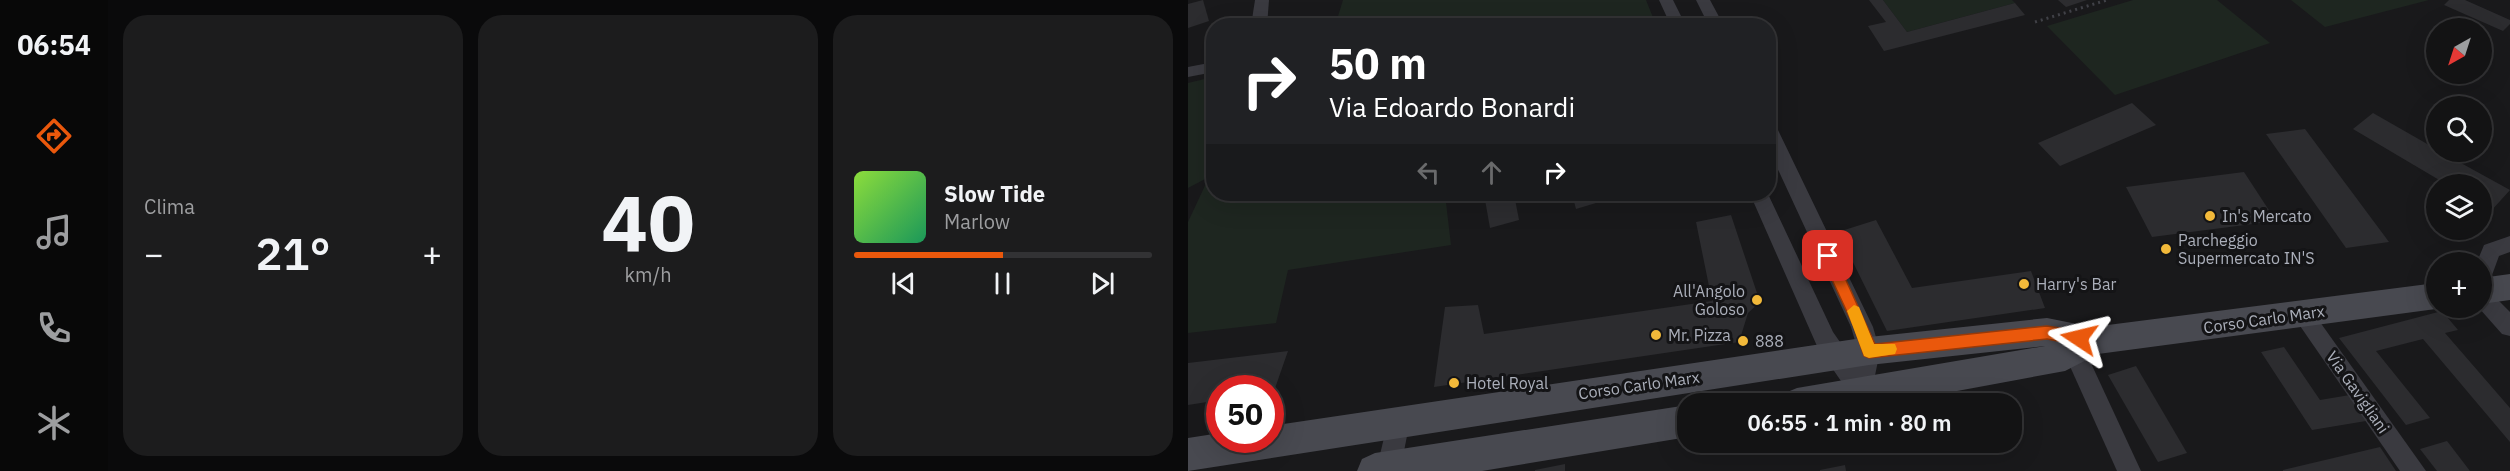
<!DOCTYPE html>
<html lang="it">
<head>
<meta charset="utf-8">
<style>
	:root { --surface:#131314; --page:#1c1c1d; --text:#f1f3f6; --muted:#9d9ea0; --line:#323234; --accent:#ea580c }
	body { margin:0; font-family:"IBM Plex Sans",sans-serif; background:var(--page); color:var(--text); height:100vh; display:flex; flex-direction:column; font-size:22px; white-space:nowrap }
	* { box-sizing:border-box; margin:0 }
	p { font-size:20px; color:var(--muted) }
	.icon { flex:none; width:33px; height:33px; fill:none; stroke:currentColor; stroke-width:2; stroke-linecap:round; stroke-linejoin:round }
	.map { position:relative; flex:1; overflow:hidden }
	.details { display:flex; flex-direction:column; gap:15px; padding:15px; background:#0a0a0b; width:1080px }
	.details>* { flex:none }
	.hud { position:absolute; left:18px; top:18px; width:570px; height:183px; border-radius:24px; box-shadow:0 6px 24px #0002,0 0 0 2px var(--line); background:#202124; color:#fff; overflow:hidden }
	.needle { width:39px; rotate:219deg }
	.controls { position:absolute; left:1238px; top:18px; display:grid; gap:12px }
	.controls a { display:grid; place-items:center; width:66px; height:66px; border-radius:50%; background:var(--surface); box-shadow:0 6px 24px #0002,0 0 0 2px var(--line); font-size:30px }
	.speed { position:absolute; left:18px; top:375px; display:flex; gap:12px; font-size:30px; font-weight:700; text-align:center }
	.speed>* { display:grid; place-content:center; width:78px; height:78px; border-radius:50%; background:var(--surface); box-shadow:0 6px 24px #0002,0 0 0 2px var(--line); line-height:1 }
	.speed .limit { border:9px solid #d22; background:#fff; color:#111 }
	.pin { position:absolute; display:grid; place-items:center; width:51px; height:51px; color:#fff; margin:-26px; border-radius:12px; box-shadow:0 3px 9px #0006 }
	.me { position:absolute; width:66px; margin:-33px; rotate:280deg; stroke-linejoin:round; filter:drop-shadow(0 0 4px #0008) }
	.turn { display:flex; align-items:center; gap:21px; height:126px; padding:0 24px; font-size:27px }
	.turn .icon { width:78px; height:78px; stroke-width:2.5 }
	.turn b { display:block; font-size:42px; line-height:51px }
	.lanes { display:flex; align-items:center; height:57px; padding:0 24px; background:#0003; justify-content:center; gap:30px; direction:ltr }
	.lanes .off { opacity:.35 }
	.big { font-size:45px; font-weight:600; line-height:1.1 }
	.details .card { flex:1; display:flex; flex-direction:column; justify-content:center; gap:9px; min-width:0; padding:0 21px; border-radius:24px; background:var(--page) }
	.details .dial { align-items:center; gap:0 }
	.dial b { font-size:78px; line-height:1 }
	.song { display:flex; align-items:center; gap:18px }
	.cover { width:72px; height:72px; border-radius:9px; background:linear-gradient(135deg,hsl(90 70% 55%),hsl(150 70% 35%)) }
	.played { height:6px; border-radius:3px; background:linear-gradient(90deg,var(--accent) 50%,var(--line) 50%) }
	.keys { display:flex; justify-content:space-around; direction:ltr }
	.heat { display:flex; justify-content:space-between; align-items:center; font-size:33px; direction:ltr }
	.details .tiles { flex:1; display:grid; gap:15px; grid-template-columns:repeat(3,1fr) }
	.trip { position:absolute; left:489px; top:393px; width:345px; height:60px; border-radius:24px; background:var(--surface); box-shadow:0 6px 24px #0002,0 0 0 2px var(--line); font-weight:600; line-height:60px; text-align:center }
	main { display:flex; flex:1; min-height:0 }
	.tab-bar { display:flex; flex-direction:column; width:108px; justify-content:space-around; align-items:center; background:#080808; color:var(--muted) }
	.tab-bar .icon { width:42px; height:42px }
	.tab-bar .selected { color:var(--accent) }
	.tab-bar b { font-size:27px; color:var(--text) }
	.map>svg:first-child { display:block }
</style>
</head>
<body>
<main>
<nav class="tab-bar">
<b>06:54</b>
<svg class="icon selected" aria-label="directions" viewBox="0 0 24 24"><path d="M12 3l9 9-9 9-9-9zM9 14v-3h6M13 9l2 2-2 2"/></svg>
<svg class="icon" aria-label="music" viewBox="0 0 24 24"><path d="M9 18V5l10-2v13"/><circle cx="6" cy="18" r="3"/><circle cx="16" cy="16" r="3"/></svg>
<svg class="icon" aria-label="phone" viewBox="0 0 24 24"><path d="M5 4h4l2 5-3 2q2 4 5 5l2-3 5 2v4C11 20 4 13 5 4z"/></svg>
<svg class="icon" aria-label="climate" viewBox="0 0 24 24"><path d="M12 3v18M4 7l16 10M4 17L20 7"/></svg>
</nav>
<section class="details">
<div class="tiles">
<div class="card"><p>Clima</p>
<div class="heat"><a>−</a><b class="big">21°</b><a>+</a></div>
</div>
<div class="card dial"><b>40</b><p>km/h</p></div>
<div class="card">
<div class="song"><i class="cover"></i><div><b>Slow Tide</b><p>Marlow</p></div></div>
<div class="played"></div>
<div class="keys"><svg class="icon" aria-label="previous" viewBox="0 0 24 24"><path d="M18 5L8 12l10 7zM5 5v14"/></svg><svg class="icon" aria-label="pause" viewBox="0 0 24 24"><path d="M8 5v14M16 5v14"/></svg><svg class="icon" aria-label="next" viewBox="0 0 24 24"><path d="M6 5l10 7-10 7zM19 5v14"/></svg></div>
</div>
</div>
</section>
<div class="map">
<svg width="1322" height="471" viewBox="0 0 1322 471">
	<rect width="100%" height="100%" fill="#19191b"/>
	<g fill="#1e2620">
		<path d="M155,0H458L468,25L147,26Z"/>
		<path d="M695,0H824L827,3L719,32Z"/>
		<path d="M945,0H1029L1082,43L927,95L859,26Z"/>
		<path d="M1103,0H1241L1137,27Z"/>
		<path d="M25,77L26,194H257L263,245L100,270L88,323L0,333V222L21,177L0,188V83Z"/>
	</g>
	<g fill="#2c2c2f">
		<path d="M15,0L21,21L0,28V4Z"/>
		<path d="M681,0H695L719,32L827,3L837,15L696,51L680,26L698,22Z"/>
		<path d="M870,0H899L878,7Z"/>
		<path d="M1261,0H1277L1322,20V24L1315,31L1256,5Z"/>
		<path d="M219,21L249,24V26H216Z"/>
		<path d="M944,103L968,125L872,166L850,143Z"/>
		<path d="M1185,113L1248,149V152H1253L1322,190L1303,211L1293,205V184H1258L1165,129Z"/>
		<path d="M1117,129L1201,242L1158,248L1078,134Z"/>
		<path d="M1056,172L1088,221L964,237L938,187Z"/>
		<path d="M296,194H326L331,220L302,228Z"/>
		<path d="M384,194H438L388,209Z"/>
		<path d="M543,215L572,302L560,313L551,342L246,387L257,307L290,305L296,334L524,301L508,222Z"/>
		<path d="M688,220L724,288L843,271L857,308L699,331L650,232Z"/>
		<path d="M1254,311L1270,330L1257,333L1322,408V442L1235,339L1188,351L1242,418L1218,425L1151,338Z"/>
		<path d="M1096,347L1132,400L1162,395L1178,421L1124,430L1073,352Z"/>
		<path d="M100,351L85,394H82V388H32V400L0,405V363Z"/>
		<path d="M948,366L999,453L970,462L920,375Z"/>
		<path d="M1259,441L1282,471H1249L1232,449Z"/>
		<path d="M1192,447L1208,471H1095V470Z"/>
		<path d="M377,464V471H347V470Z"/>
		<path d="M657,465L658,471H632V470Z"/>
	</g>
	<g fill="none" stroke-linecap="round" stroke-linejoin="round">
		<path stroke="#404147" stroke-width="3" stroke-dasharray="2 4" stroke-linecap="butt" d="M847,22L919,0"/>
		<g fill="#3a3a40" fill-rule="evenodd">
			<path d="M67,0H81L79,26H63Z"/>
			<path d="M471,0H485L498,26H483Z"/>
			<path d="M508,0H522L536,26H521Z"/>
			<path d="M26,62V72L0,77V67Z"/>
			<path d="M580,122L589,128L685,327L692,351L682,400L674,404L666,400L629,346L562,194H580L645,332L668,365L670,351L663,327L580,148Z"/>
			<path d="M1322,236V252L1311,256L1300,286L1295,288L1300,290L1322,312V336L1314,334L1291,308H1293V262H1289L1296,245Z"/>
			<path d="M1115,305L1122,308L1238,471H1212L1108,320L1104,314L1108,308Z"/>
			<path d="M887,343L895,346L953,471H929L876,353L879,346Z"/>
			<path d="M210,410L218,413L222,421L212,471H188L202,413Z"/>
		</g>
		<g fill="#484950" fill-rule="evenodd">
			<path d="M1322,274V300L1293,304V278Z"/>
			<path d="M1248,283V308H1252L1248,309L910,354L877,371L699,404H592L597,393L609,388L857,346L681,365L0,471V438L32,433V440H82V426L681,337L859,318L904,327Z"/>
			<path d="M500,405V437L294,471H169L174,459L187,453Z"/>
		</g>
	</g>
	<path fill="#ea580c" stroke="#983908" stroke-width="1.5" d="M640,250L647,256L687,344L859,326L891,331L899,338L891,345L859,339L681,358L676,356L666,327L633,256Z"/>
	<path fill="#f59e0b" d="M666,305L671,307L686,344H707L709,349L707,354L681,358L676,356L659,311Z"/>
	<g fill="#f2b93a" stroke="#141416" stroke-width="2">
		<circle cx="1022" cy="216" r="6"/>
		<circle cx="978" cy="249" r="6"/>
		<circle cx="836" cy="284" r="6"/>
		<circle cx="569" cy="300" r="6"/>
		<circle cx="468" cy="335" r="6"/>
		<circle cx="555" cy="341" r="6"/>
		<circle cx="266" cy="383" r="6"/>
	</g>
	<g text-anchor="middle" stroke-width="6" stroke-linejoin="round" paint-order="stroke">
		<g font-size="16" fill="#abafba" stroke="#141416" text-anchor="start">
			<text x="1034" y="222">In's Mercato</text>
			<text x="990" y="246">Parcheggio<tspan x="990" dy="18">Supermercato IN'S</tspan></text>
			<text x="848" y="290">Harry's Bar</text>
			<text x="557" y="297" text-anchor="end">All'Angolo<tspan x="557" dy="18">Goloso</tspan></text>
			<text x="480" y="341">Mr. Pizza</text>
			<text x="567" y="347">888</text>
			<text x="278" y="389">Hotel Royal</text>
		</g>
		<g font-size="16" fill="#abafba" stroke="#141416">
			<text transform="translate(1076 319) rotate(-8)" y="6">Corso Carlo Marx</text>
			<text transform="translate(451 385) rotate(-8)" y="6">Corso Carlo Marx</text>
			<text transform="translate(1170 392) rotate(55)" y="6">Via Gavigliani</text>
		</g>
	</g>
</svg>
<div class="controls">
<a><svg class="needle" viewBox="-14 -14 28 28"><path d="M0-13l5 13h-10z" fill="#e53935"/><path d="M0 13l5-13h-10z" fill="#9d9ea0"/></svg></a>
<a><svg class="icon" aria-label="search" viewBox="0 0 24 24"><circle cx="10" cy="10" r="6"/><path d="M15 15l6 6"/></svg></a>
<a><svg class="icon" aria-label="layers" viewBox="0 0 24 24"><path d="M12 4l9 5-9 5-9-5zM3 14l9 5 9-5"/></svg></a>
<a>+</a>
</div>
<div class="speed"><div class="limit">50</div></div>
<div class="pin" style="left:640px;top:256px;background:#d93025"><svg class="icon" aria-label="arrive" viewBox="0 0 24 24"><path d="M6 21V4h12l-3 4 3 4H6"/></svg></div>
<svg class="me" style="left:891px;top:338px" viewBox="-20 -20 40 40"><path d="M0-17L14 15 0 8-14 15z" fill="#ea580c" stroke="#fff" stroke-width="4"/></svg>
<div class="trip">06:55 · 1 min · 80 m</div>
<div class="hud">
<div class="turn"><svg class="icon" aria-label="right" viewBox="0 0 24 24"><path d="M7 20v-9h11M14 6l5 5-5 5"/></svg><div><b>50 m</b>Via Edoardo Bonardi</div></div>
<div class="lanes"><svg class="icon off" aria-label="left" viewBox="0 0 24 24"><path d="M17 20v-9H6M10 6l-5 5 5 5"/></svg><svg class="icon off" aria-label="ahead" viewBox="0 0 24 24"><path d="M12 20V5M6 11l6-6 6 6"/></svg><svg class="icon" aria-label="right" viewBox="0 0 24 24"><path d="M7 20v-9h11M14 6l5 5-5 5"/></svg></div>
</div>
</div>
</main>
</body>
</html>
